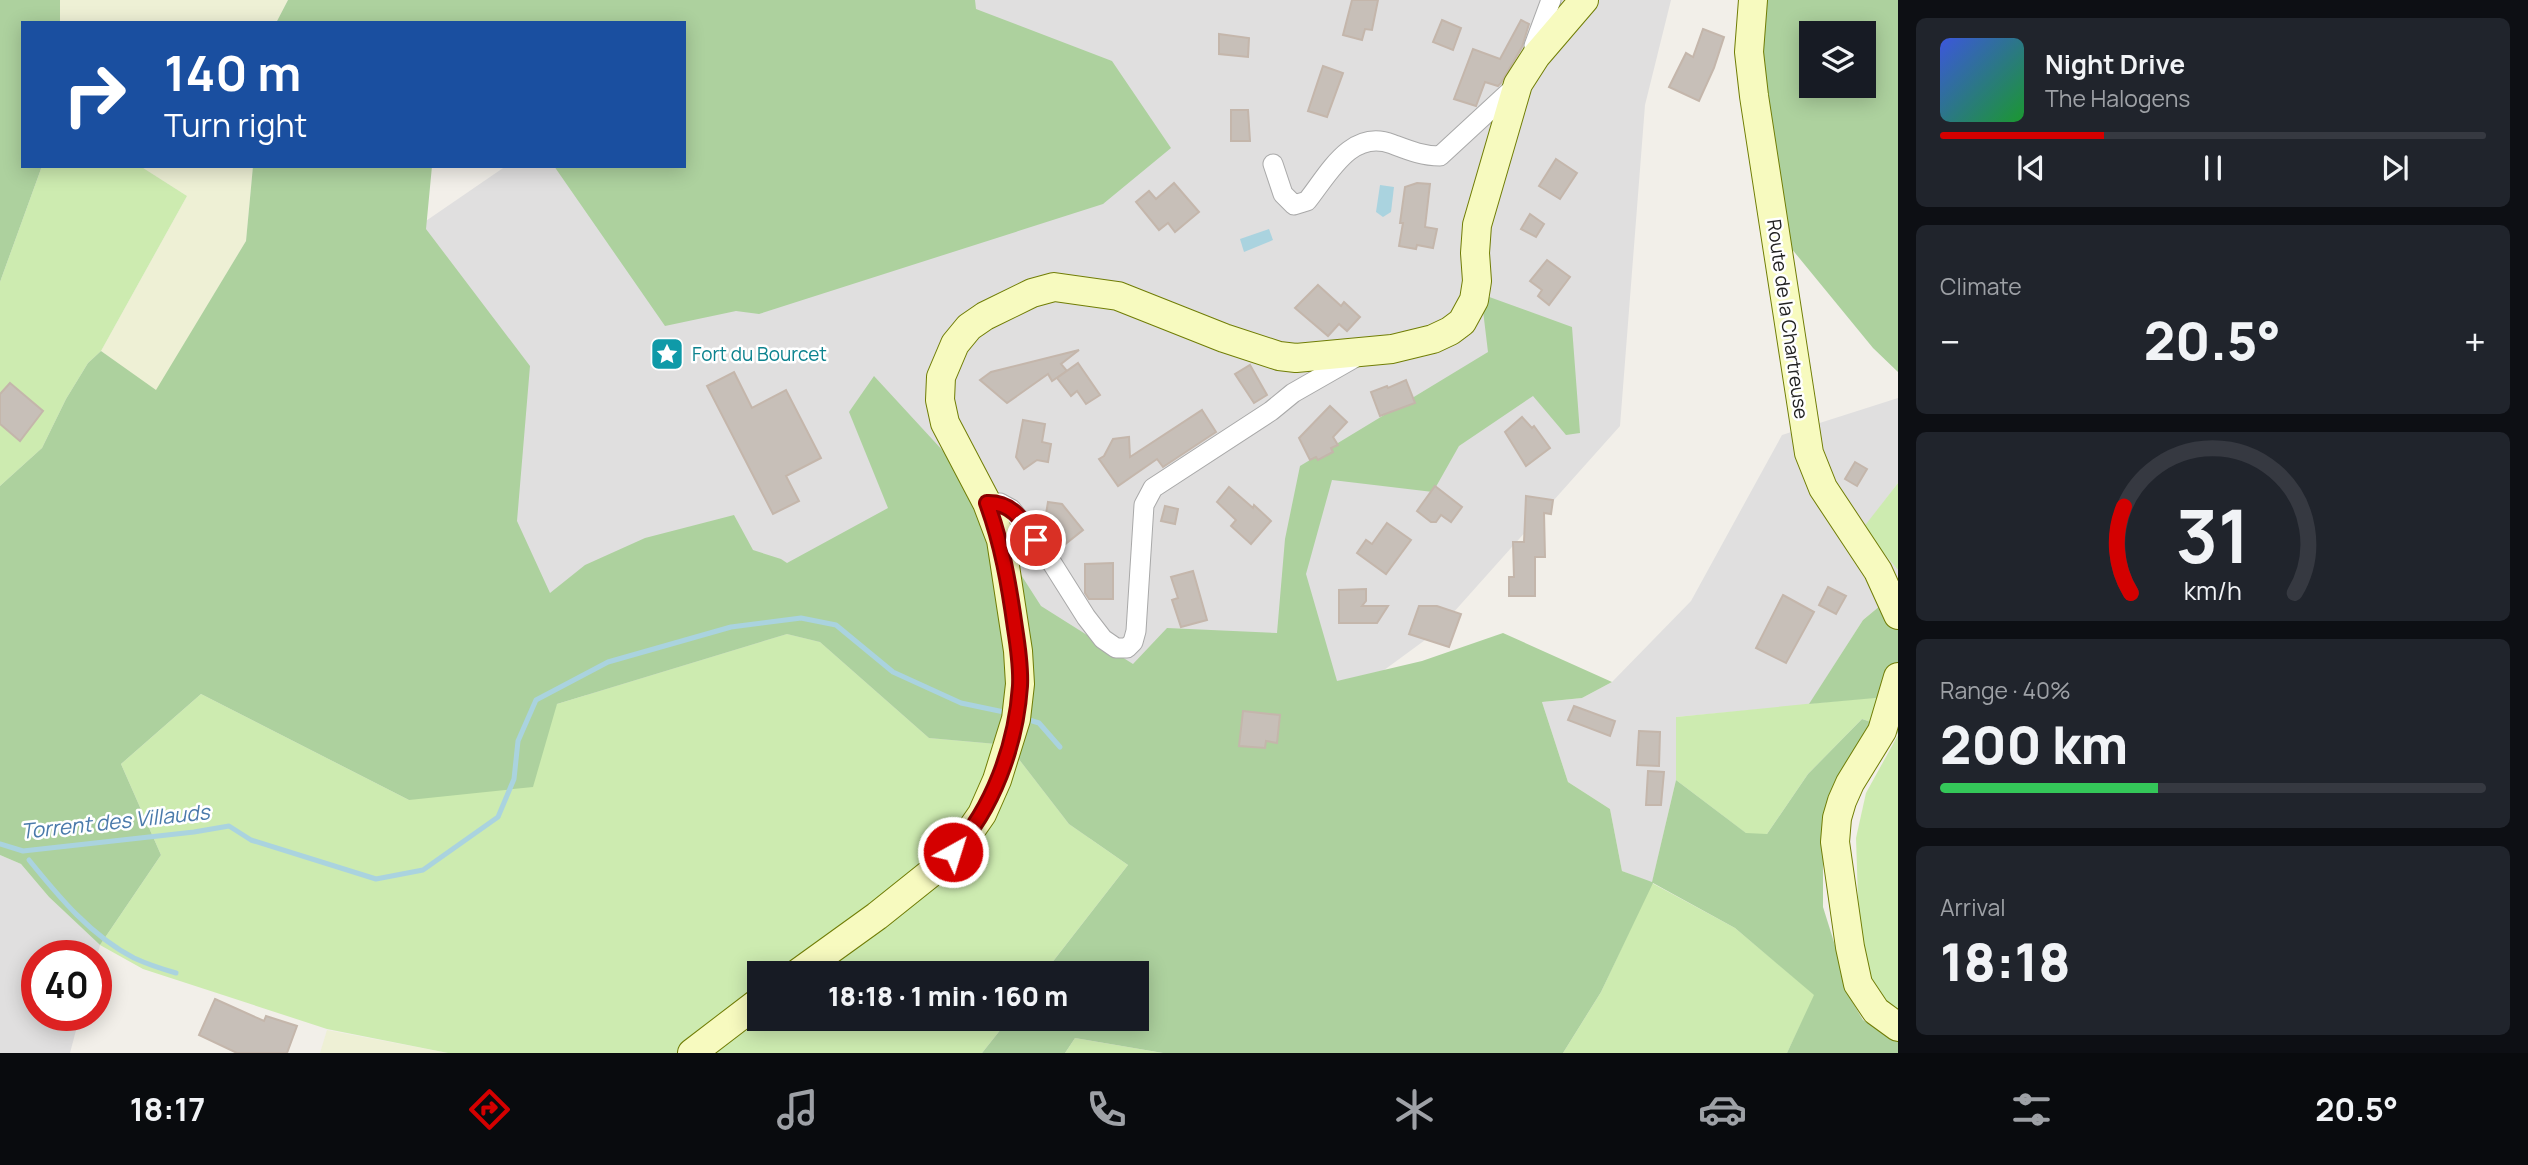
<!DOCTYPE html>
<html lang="en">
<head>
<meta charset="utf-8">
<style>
	:root { --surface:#171b24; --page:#20242c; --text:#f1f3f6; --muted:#9ea1a6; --line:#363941; --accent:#d40000 }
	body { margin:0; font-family:Manrope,sans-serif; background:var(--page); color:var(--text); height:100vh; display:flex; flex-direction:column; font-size:26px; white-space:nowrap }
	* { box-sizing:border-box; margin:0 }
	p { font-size:23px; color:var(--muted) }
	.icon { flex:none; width:38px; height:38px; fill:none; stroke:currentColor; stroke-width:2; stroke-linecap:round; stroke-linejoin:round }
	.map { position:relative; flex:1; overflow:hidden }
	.drawer { display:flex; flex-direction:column; gap:18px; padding:18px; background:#0d0f14; width:630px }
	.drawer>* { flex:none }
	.guide { position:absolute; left:21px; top:21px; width:665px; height:147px; border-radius:0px; box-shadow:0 4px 18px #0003; background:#1a4fa0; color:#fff; overflow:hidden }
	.buttons { position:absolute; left:1799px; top:21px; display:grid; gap:14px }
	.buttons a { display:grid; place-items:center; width:77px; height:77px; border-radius:0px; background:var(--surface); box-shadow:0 4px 18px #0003; font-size:35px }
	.speed { position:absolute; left:21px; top:940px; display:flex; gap:14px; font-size:35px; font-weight:700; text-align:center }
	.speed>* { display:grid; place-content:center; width:91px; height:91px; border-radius:50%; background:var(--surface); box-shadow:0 4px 18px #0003; line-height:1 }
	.speed .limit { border:10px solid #d22; background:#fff; color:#111 }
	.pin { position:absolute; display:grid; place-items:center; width:60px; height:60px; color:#fff; margin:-30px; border:4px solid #fff; border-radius:50%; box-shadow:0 2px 7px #0007 }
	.me { position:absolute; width:77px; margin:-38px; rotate:39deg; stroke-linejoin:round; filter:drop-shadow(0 0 5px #0008) }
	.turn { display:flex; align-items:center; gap:24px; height:147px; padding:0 28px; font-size:32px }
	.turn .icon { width:91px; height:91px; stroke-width:2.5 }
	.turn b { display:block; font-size:49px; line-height:60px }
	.big { font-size:52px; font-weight:800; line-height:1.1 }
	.drawer .widget { flex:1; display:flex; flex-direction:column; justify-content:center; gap:10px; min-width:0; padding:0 24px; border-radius:10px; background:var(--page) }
	.drawer .dial { align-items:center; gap:0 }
	.dial svg { height:182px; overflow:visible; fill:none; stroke:var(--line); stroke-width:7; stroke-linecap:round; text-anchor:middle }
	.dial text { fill:var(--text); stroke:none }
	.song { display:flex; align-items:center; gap:21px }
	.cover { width:84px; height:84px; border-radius:10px; background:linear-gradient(135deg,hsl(230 70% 55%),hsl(130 70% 35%)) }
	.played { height:7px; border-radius:4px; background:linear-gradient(90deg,var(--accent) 30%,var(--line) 30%) }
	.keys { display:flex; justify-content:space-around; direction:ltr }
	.heat { display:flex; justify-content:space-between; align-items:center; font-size:38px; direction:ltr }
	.charge { height:10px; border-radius:5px; background:linear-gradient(90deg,#34c759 40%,var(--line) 0) }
	.trip { position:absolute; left:747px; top:961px; width:402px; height:70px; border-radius:0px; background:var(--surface); box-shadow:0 4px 18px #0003; font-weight:800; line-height:70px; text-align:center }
	.menu { display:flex; height:112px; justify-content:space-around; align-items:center; background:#090b0e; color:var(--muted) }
	.menu .icon { width:49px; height:49px }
	.menu .current { color:var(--accent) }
	.menu b { font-size:32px; color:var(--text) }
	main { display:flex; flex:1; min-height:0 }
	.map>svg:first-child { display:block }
</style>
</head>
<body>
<main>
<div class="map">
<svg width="1898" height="1053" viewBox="0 0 1898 1053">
	<rect width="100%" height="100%" fill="#f2efe9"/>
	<g fill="#e0dfdf">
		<path d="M606,0H1671L1645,105L1620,426L1436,632L1158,836L658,852L385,249L506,166H684V23Z"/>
		<path d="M1898,398V483L1864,528L1898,570V591L1863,620L1809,705L1676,717V780L1652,883L1622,871L1610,809L1568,782L1542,702L1582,698L1612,682L1691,601L1782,435Z"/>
		<path d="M0,855L21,864L49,897L100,945L96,960V956H37V1015H80L70,1053H0Z"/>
	</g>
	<g fill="#eef0d5">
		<path d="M60,0H288L276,23H60Z"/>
		<path d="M140,166H253L246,241L156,391L101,351L187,196Z"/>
		<path d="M327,1030L448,1053H320Z"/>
	</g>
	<g fill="#cdebb0">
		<path d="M42,166H140L187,196L101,351L88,363L66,399L42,448L0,486V282Z"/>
		<path d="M1898,483V570L1863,528Z"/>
		<path d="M787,634L820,642L929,738L1008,745L1069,824L1128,865L1044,973H760V1018L1009,1019L982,1053H448L327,1029L143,969L100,945L161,855L121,764L201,694L409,800L557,704Z"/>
		<path d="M1887,696L1880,725L1862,719L1808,774L1767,834H1747L1676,780V717Z"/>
		<path d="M1898,735V1013L1875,999L1859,930L1856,838L1866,793Z"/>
		<path d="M1652,883L1735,928L1815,995L1787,1053H1563L1601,992Z"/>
		<path d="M1075,1038L1163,1053H1065Z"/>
	</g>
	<g fill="#add19e" fill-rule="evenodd">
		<path d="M0,0H60V23H23V166H42L0,282Z"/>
		<path d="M288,0H975L976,9L1112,61L1171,148L1103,204L759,314L736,311L665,326L554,166H684V23H276Z"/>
		<path d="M1760,0H1898V372L1873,348L1782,237L1756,85ZM1811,33H1864V86H1811Z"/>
		<path d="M253,166H432L426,229L530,366L517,521L550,593L585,565L645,538L734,515L753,550L781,559L787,563L888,508L849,412L874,376L956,465L979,509L1041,606L1133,664L1167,628L1277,633L1285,539L1300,466L1488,352L1481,294L1572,327L1580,433L1566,435L1533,396L1459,446L1433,492L1332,480L1306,574L1337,681L1422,661L1503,633L1612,682L1582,698L1542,702L1568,782L1610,809L1622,871L1652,882L1676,780L1746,833L1767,834L1808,774L1862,719L1880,725L1823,829V907L1853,1003L1863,1020L1898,1041V1053H1787L1814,995L1735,928L1653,883L1601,992L1563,1053H1163L1075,1038L1065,1053H982L1009,1019L1138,1018V973H1044L1128,865L1069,824L1008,745L929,738L820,642L787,634L557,704L533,787L409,800L201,694L121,764L161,855L100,945L49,897L21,864L0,855V486L42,448L66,399L88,363L101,351L156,390L246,241Z"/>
		<path d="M1898,591V735L1886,697L1809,704L1863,620Z"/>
	</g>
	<g fill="#aad3df">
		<path d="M1380,185L1394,187L1391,212L1383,217L1376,212Z"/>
		<path d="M1269,229L1273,240L1244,252L1240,239Z"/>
	</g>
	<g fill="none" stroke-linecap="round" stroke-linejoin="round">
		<g stroke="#aad3df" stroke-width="5">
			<path d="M1026,719L1039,723L1060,747"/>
			<path d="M0,844L23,851L194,832L229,826L251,840L376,879L423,870L498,817L514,779L518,741L536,700L608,662L731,627L801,618L836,625L893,672L961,703L1004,712"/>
			<path d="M29,860C59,897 91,936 134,958C147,964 162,969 176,973"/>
		</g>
	</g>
	<g fill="#c7bfb8" stroke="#c4b6ab" stroke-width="2">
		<path d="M1352,0H1378L1372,30L1365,29L1362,40L1343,35Z"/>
		<path d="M1442,20L1461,28L1453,50L1433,42Z"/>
		<path d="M1521,20L1529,24L1522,47L1501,83L1498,86L1485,82L1476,106L1454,99L1473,49L1500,59Z"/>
		<path d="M1703,29L1724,37L1714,68L1699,101L1669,87L1686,53L1693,57Z"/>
		<path d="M1219,34L1249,38L1248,57L1219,54Z"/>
		<path d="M1323,66L1343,73L1327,117L1308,111Z"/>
		<path d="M1231,110H1248L1250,141H1231Z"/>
		<path d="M1556,159L1577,173L1560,199L1539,186Z"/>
		<path d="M1174,183L1199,212L1175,232L1168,223L1159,230L1136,202L1149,191L1156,199Z"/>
		<path d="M1417,183L1430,184L1425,227L1437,229L1433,248L1417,245L1416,249L1399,246L1403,223H1400L1405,187Z"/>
		<path d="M1530,214L1544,224L1536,237L1521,229Z"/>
		<path d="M1547,260L1570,277L1549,305L1538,296L1542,290L1530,281Z"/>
		<path d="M1318,285L1341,306L1344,302L1360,317L1347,331L1339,324L1328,336L1295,308Z"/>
		<path d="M1079,350L1061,364L1067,371L1052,381L1048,374L1007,403L980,380L991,372Z"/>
		<path d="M1078,363L1100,395L1086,404L1077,391L1071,396L1057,378Z"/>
		<path d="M1250,365L1267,395L1254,403L1235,374Z"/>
		<path d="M734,372L752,408L786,390L821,458L786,476L799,501L773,514L707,386Z"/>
		<path d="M1406,380L1415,403L1380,416L1371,392L1387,386L1388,388Z"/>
		<path d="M10,383L43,411L20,441L0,424V394Z"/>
		<path d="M1330,406L1347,422L1333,437L1338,445L1331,448L1333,452L1318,460L1316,457L1310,460L1299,438Z"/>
		<path d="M1202,410L1216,432L1163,467L1157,459L1118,486L1099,459L1104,456L1113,439L1129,437L1130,457Z"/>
		<path d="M1522,417L1532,428L1534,426L1550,448L1526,466L1505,432Z"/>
		<path d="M1023,420L1045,424L1042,442L1051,444L1048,462L1037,460L1024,469L1016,457Z"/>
		<path d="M1855,462L1867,469L1857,486L1845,479Z"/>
		<path d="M1435,486L1462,507L1451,522L1441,515L1436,522H1431L1417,511Z"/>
		<path d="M1229,487L1253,508L1254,505L1271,521L1251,544L1231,526L1236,520L1217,502Z"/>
		<path d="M1526,496L1553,500L1551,514L1544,513L1545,557H1535V596H1509V577H1514L1513,542H1524Z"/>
		<path d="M1048,502L1062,504L1083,530L1064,545L1041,518L1046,514Z"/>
		<path d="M1165,506L1178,509L1175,524L1161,521Z"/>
		<path d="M1387,523L1411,540L1386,574L1357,553L1366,540L1372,544Z"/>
		<path d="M1113,563V599H1089L1085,593V564Z"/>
		<path d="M1193,571L1207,620L1181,627L1172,600L1178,598L1171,577Z"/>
		<path d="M1828,587L1846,596L1836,614L1819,605Z"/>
		<path d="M1366,589V601L1362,606H1388L1377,623H1339V590Z"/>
		<path d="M1783,595L1814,612L1786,663L1756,648Z"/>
		<path d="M1419,606H1437L1461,614L1449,647L1409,634Z"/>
		<path d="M1574,706L1615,721L1610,736L1568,720Z"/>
		<path d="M1243,711L1280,715L1277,743L1266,741L1265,748L1239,746Z"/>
		<path d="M1639,731L1660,732L1659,766L1637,765Z"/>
		<path d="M1648,771L1664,772L1661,805H1646Z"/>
		<path d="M215,999L264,1021L266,1016L297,1026L287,1053H237L199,1035Z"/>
	</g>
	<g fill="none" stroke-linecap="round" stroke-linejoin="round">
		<defs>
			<g id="street">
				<path d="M1536,55L1534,46L1551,0"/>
				<path d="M1273,164L1283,194L1294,205L1307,201C1328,175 1351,128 1392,144C1408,150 1422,156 1440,156L1518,84"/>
				<path d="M987,503H1000L1011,509L1045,552L1086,617L1103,639L1116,648H1127L1133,642L1136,631L1144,505L1153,488L1271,411L1293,393L1356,357"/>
			</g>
			<g id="secondary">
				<path d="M1753,0L1749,52L1754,96L1809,453L1823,488L1878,571L1898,615"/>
				<path d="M1898,677L1882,731L1850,783L1842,801L1837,818L1835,842L1850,947L1858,984L1876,1011L1898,1027"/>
				<path d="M798,973L877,916L942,864L964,840L982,814L997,780L1016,719L1020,684L1018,651L1001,540L987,503L945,423L940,400L941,377L955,344L969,327L985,316L1032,293L1054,287L1118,296L1224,338L1279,356L1296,358L1392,349L1433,339L1450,331L1462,322L1474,300L1477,281L1475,253L1477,225L1518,84L1536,56L1584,0"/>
				<path d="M692,1053L760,1001"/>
			</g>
		</defs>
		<use href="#street" stroke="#a9a9a9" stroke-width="21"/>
		<use href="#secondary" stroke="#707d05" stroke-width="30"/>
		<use href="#street" stroke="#fff" stroke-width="19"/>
		<use href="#secondary" stroke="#f7fabf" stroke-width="28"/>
	</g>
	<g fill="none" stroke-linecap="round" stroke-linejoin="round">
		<defs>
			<path id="route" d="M953,852C993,809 1016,745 1020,686C1021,667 1018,647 1015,628C1009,585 1002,544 987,503C1012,502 1023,521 1036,540"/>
		</defs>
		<use href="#route" stroke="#8a0000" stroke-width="18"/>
		<use href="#route" stroke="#d40000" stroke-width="12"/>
	</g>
	<defs>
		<symbol id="sight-square" viewBox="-11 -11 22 22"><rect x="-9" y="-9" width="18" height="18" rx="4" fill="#0f9aa8" stroke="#fff"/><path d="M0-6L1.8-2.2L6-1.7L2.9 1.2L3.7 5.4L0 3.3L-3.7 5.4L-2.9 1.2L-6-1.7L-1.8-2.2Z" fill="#fff"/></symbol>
	</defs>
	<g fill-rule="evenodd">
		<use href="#sight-square" x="648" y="335" width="38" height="38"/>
	</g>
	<g text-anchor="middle" stroke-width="5" stroke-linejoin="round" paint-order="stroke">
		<g font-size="19" fill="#222" stroke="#fff">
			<text transform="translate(1788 319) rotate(82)" y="7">Route de la Chartreuse</text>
		</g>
		<g font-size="19" fill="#0d838f" stroke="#fff" text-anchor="start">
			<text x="692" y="361">Fort du Bourcet</text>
		</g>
		<g font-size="21" font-style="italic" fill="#4a7aab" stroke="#fff">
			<text transform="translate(115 822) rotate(-6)" y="7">Torrent des Villauds</text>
		</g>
	</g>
</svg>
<div class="buttons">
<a><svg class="icon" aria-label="layers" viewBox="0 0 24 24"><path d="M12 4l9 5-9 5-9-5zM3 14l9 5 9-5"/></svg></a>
</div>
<div class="speed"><div class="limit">40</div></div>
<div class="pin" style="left:1036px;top:540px;background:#d93025"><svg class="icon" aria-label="arrive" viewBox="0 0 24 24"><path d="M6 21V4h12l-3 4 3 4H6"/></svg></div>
<svg class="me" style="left:953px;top:852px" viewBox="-20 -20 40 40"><circle r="17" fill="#d40000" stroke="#fff" stroke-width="3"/><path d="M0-11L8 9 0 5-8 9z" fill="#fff"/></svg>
<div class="trip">18:18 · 1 min · 160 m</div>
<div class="guide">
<div class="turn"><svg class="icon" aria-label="right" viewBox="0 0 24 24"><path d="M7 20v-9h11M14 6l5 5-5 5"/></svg><div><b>140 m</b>Turn right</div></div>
</div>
</div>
<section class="drawer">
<div class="widget">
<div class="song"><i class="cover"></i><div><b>Night Drive</b><p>The Halogens</p></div></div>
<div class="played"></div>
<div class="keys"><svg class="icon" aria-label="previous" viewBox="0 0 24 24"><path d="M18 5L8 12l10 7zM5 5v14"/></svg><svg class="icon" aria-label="pause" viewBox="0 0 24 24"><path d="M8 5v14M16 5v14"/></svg><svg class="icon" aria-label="next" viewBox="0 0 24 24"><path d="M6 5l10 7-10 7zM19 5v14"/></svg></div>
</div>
<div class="widget"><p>Climate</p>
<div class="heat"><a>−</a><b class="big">20.5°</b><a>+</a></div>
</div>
<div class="widget dial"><svg viewBox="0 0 100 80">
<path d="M14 69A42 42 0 1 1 86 69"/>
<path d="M14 69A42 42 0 0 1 11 31" stroke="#d40000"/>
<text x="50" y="56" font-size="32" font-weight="700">31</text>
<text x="50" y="72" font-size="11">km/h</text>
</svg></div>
<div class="widget"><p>Range · 40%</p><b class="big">200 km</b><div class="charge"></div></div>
<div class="widget"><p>Arrival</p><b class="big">18:18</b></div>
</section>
</main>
<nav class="menu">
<b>18:17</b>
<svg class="icon current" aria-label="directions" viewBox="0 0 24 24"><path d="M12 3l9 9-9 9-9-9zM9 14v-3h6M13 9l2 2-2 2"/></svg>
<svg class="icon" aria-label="music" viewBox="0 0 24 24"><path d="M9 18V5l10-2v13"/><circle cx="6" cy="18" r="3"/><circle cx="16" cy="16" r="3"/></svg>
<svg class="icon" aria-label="phone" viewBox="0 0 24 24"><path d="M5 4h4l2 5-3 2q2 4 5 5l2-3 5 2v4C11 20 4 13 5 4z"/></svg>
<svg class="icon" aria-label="climate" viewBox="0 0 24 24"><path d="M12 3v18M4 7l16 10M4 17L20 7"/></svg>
<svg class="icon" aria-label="car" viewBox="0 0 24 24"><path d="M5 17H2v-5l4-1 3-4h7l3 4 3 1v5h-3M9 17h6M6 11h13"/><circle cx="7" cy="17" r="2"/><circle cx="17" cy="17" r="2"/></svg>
<svg class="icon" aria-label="filters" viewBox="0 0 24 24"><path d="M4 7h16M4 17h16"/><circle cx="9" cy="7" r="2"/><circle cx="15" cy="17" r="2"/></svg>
<b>20.5°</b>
</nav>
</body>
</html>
